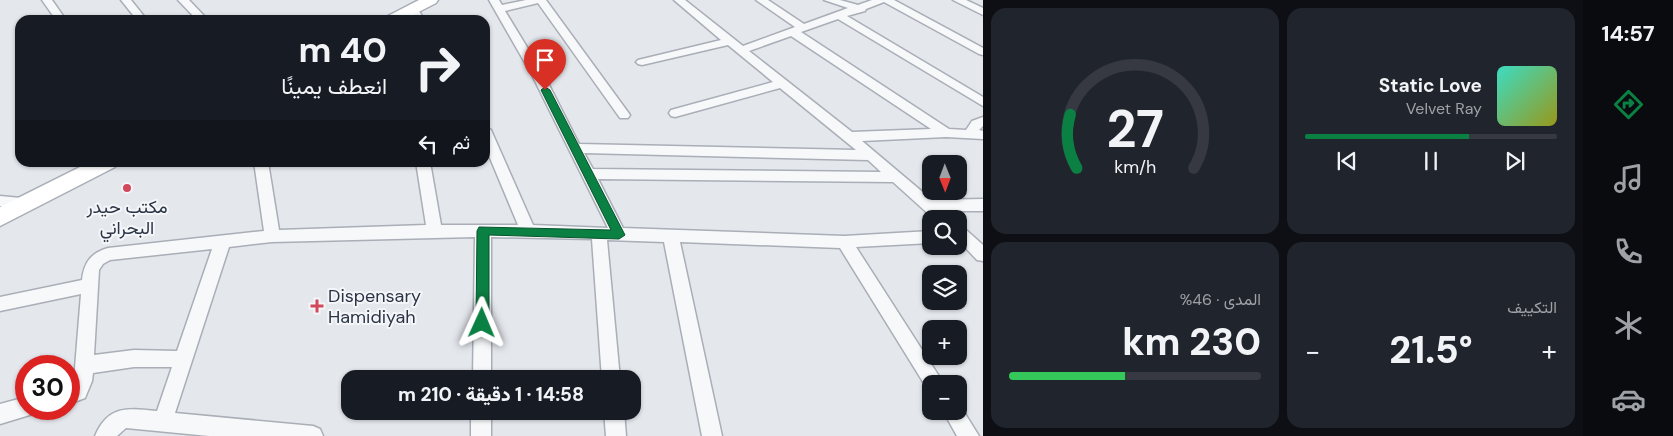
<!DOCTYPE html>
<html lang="ar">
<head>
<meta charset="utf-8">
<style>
	:root { --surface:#171b24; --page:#20242c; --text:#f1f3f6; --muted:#9ea1a6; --line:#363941; --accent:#0b8043 }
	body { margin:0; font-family:"DM Sans",Vazirmatn,sans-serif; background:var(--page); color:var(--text); direction:rtl; height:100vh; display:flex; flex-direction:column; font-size:19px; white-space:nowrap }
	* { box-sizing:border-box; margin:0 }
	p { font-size:16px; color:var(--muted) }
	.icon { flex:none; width:28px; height:28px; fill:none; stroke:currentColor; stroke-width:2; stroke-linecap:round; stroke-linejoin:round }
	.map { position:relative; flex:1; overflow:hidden; direction:ltr }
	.side { display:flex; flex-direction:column; gap:8px; padding:8px; background:#0d0f14; width:600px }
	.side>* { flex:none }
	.top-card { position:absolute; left:15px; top:15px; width:475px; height:152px; border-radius:15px; box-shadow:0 1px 4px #0004; direction:rtl; background:#171b24; color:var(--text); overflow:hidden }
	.needle { width:32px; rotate:179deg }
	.tools { position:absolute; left:922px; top:155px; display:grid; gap:10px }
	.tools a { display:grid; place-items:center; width:45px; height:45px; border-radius:10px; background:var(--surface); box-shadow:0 1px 4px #0004; font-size:25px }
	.speed { position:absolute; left:15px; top:355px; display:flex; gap:10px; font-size:25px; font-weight:700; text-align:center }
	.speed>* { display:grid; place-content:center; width:65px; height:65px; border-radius:50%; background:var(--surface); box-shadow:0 1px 4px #0004; line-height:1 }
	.speed .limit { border:8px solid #d22; background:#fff; color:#111 }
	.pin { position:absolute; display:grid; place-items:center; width:42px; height:42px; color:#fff; margin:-51px -21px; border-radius:50% 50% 50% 0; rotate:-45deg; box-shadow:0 0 5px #0007 }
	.pin .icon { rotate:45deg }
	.me { position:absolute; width:55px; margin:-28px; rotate:1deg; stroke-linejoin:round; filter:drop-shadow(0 0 4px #0008) }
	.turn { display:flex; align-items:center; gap:18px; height:105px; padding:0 20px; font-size:22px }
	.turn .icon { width:65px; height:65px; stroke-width:2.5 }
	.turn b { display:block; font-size:35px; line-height:42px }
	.then { display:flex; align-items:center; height:48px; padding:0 20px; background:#0003; gap:10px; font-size:19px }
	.big { font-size:38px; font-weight:800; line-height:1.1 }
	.side .card { flex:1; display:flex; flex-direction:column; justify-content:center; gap:8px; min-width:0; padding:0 18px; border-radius:15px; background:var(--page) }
	.side .dial { align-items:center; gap:0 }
	.dial svg { height:130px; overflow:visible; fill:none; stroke:var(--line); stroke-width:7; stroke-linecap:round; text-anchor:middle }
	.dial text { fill:var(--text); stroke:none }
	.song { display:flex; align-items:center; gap:15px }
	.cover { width:60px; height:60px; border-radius:8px; background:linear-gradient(135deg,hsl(170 70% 55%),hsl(60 70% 35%)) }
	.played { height:5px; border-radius:2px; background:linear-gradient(90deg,var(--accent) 65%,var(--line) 65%) }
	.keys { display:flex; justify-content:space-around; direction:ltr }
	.heat { display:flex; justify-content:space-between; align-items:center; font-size:28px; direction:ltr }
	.charge { height:8px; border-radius:4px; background:linear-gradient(90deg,#34c759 46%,var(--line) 0) }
	.side .tiles { flex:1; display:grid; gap:8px; grid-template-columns:repeat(2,1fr) }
	.trip { position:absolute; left:341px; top:370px; width:300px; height:50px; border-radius:15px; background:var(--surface); box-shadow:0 1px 4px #0004; font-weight:800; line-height:50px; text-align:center; direction:rtl }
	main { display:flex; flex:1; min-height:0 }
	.menu { display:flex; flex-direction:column; width:90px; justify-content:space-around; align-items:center; background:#090b0e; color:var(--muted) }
	.menu .icon { width:35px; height:35px }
	.menu .on { color:var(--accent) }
	.menu b { font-size:22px; color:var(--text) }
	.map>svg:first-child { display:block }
</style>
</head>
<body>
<main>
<nav class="menu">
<b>14:57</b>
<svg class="icon on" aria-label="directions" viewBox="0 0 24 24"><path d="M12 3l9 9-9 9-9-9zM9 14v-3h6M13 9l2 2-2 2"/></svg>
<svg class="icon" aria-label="music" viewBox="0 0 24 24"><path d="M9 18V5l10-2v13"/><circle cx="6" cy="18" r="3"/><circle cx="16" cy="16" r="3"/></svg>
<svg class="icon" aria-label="phone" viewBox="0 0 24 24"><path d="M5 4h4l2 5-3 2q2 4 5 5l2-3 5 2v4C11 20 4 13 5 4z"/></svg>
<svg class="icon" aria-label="climate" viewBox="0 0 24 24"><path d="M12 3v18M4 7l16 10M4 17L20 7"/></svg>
<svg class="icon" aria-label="car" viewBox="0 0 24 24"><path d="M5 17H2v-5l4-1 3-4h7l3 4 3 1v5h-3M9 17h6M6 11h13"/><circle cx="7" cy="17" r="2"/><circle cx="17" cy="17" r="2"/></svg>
</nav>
<section class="side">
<div class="tiles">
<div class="card">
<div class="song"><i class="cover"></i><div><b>Static Love</b><p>Velvet Ray</p></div></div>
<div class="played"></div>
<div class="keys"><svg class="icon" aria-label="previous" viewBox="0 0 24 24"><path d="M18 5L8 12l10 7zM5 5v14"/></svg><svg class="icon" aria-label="pause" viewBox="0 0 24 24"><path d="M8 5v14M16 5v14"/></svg><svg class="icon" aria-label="next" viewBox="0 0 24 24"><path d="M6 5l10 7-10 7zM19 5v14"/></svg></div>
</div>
<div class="card dial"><svg viewBox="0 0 100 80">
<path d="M14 69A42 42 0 1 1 86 69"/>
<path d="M14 69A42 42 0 0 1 10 36" stroke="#0b8043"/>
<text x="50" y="56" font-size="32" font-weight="700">27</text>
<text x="50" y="72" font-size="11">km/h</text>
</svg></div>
<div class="card"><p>التكييف</p>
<div class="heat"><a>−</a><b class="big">21.5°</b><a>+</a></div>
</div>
<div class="card"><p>المدى · 46%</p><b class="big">230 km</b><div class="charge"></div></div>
</div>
</section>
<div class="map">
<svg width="983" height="436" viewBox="0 0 983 436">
	<rect width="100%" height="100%" fill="#e4e7ec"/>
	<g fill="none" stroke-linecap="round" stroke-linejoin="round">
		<defs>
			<g id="street">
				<path d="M42,0H52L66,20H56Z"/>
				<path d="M121,0H131L147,20H137Z"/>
				<path d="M178,0H189L208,20H197Z"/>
				<path d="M489,0H499L502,5L526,0H546L630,115L628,118H620L538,3L505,11L544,75L579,144L856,150L780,88L675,117L671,116L669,113L671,110L773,82L728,45L642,65L638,64L636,62L638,60L721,40L674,0H685L743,46L795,27L756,0H768L804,24L848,8L824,0H840L858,5L872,0H894L983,48V55L979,54L884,2L866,9L865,11L847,16L983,97V106L838,19L801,32L949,129L966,130L972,121L983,117V126L979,130L983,131V139L946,137L862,141L932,200L983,199V211H945L951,219H934L893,182L598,179L623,228L844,236L931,231V243L856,247L944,384H931V392L928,390L840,248L680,242L722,436H702L664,242L607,240L620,379H602L592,239L491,237V379H473L475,237L272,242L229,247L175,413L313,426L320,429L323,436H209L126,428L117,436H95C108,405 128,408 157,411L172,367H134L93,373L92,381L85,398L69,404V386L74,380L81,294L0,311V297L82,280C84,262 91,253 108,248L264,231L254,162H268L279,230L426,225L416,162H430L441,225H518L485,146V126L491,130L533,225L608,228L532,75ZM791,36L931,129L852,132L749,51ZM584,153L868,160L881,172L593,169ZM212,249L177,351L134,350L94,355L99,270L103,264L110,260Z"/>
				<path d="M953,0H966L983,8V15Z"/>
				<path d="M412,6L416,7L425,20H415L407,9Z"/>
				<path d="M0,196L32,199L34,203L32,207L27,208L0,206Z"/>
				<path d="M959,226L964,228L983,245V261L977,260L959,241Z"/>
				<path d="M26,397V409H35L33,414L0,424V404Z"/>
				<path d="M959,404L979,436H957L943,411H959Z"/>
				<rect x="471" y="411" width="20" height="25"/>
				<path d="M604,411H624L626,436H606Z"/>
			</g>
			<g id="secondary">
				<path d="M419,0H438L436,3L403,20H383L386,17Z"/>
				<path d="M90,162H118L115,167L0,226V207Z"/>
			</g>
		</defs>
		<use href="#street" stroke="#a9aeb7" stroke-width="3"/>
		<use href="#secondary" stroke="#a9aeb7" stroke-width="3"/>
		<use href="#street" fill="#f7f8fa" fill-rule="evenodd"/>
		<use href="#secondary" fill="#fff" fill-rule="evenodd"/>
	</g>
	<path fill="#0b8043" stroke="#07532c" d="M545,87L550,90L625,235L619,239L489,235V323L487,327L482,329L477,327L476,323L477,231L479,227L611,230L541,90Z"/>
	<g fill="#d1495b" stroke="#f4f6f9" stroke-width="2">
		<circle cx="127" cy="188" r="5"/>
		<path d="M314.5 298.5h5v5h5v5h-5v5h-5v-5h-5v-5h5z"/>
	</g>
	<g text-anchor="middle" stroke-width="4" stroke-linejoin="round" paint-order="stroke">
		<g font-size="18" fill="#2b3445" stroke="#f4f6f9">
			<text x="127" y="213">مكتب حيدر<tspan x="127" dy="21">البحراني</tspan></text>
			<text x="328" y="302" text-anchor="start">Dispensary<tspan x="328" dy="21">Hamidiyah</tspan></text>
		</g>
	</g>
</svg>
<div class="tools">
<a><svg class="needle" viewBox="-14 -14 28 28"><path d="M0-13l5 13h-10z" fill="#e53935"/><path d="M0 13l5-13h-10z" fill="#9ea1a6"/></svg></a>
<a><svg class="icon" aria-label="search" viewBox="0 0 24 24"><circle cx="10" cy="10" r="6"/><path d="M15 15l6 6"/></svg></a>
<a><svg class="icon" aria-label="layers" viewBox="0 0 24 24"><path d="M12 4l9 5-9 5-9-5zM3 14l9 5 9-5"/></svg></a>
<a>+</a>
<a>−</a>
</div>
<div class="speed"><div class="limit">30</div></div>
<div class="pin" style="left:545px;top:90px;background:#d93025"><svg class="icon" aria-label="arrive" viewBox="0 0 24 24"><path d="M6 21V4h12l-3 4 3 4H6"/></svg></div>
<svg class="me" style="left:482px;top:323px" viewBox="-20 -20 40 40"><path d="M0-17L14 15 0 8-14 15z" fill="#0b8043" stroke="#fff" stroke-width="4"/></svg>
<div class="trip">14:58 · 1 دقيقة · 210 m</div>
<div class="top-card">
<div class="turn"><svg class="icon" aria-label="right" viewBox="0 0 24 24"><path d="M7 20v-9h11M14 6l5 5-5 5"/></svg><div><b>40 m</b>انعطف يمينًا</div></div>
<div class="then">ثم<svg class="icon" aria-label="left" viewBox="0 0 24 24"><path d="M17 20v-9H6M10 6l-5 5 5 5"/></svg></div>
</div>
</div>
</main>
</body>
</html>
